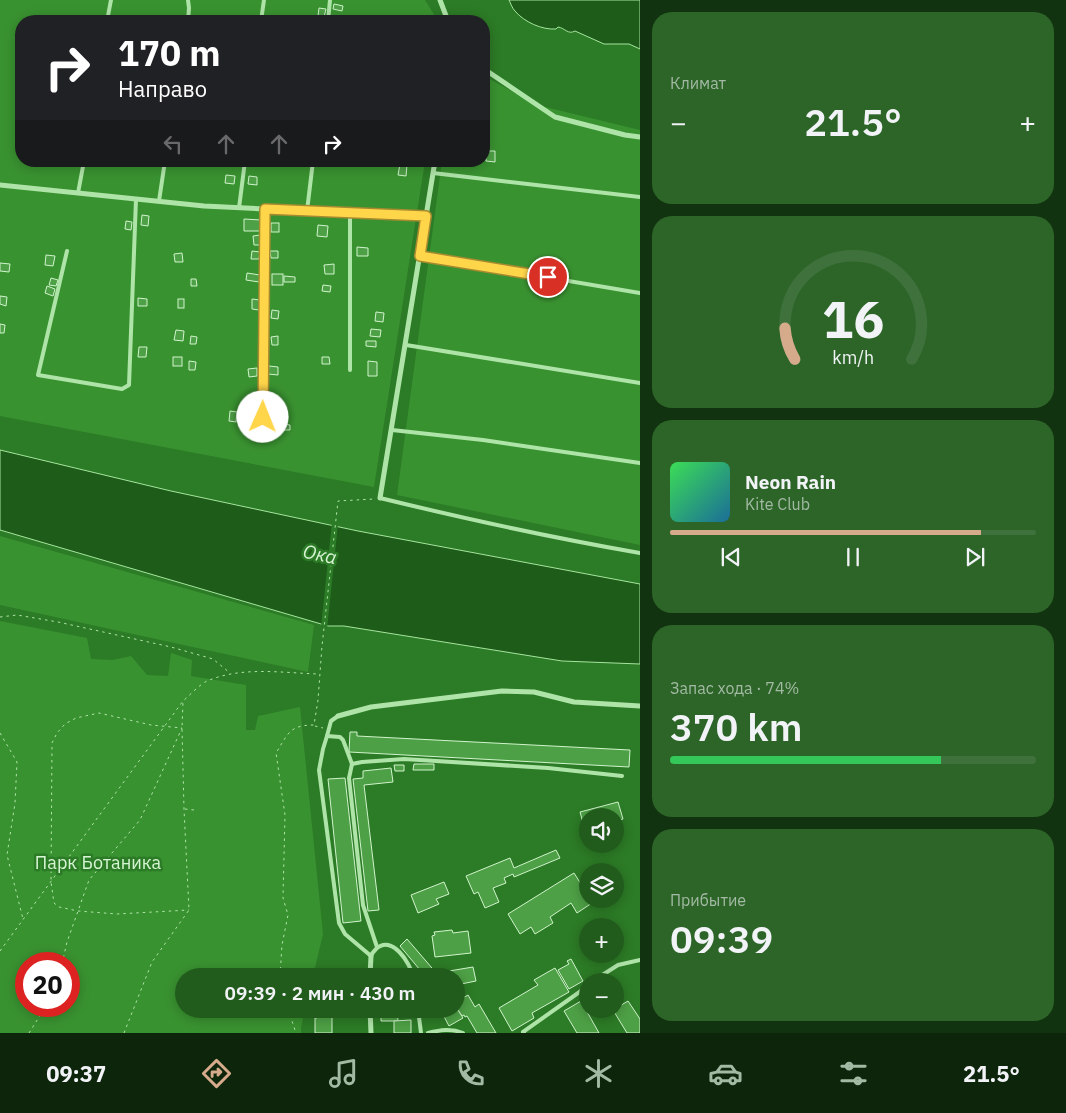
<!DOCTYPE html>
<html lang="ru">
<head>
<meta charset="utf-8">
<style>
	:root { --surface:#215c1c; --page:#2d6529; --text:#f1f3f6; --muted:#a2baa3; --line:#3e713b; --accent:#d6ab8b }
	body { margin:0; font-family:"IBM Plex Sans",sans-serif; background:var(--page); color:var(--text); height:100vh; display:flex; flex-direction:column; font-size:19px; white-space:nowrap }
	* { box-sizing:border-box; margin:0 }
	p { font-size:16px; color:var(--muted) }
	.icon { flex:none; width:28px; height:28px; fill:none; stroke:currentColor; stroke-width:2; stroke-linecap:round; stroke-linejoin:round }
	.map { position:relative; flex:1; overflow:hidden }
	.details { display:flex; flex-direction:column; gap:12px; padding:12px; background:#12330f; width:426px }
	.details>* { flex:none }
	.hud { position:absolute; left:15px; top:15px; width:475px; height:152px; border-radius:20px; box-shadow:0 2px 12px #0003; background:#202124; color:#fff; overflow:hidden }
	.buttons { position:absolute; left:579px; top:808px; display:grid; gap:10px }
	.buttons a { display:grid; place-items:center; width:45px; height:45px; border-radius:50%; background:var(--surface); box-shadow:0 2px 12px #0003; font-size:25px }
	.speed { position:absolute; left:15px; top:952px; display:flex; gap:10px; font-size:25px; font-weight:700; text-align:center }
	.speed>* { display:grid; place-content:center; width:65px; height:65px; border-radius:50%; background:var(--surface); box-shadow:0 2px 12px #0003; line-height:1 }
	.speed .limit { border:8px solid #d22; background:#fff; color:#111 }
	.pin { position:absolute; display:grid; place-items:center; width:42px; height:42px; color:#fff; margin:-21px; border:2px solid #fff; border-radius:50%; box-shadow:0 1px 5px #0007 }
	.me { position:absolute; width:55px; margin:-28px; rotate:1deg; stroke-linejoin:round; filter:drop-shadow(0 0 4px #0008) }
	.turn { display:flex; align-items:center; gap:18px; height:105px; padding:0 20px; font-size:22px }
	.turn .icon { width:65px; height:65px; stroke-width:2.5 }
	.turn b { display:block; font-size:35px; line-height:42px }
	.lanes { display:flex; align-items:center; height:48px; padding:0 20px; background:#0003; justify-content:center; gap:25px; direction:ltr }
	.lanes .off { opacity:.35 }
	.big { font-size:38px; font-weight:600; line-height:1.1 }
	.details .card { flex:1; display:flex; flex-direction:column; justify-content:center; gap:8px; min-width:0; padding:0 18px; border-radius:20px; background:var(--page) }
	.details .dial { align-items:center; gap:0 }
	.dial svg { height:130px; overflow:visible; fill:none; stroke:var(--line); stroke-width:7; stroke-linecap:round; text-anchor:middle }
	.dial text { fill:var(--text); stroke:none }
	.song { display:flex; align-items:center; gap:15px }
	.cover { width:60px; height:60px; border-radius:8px; background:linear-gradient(135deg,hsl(130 70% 55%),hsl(200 70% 35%)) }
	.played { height:5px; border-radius:2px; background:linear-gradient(90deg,var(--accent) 85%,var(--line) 85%) }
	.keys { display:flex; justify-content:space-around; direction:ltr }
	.heat { display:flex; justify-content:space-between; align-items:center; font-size:28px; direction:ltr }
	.charge { height:8px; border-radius:4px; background:linear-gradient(90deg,#34c759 74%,var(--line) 0) }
	.trip { position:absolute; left:175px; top:968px; width:290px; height:50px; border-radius:25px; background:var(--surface); box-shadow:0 2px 12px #0003; font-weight:600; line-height:50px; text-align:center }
	.dock { display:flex; height:80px; justify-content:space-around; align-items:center; background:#0d250b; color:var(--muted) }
	.dock .icon { width:35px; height:35px }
	.dock .current { color:var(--accent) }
	.dock b { font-size:22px; color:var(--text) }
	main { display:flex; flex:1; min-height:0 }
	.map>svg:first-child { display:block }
</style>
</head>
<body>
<main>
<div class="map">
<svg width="640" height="1033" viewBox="0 0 640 1033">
	<rect width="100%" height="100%" fill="#2c7b26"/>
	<g fill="#399230" fill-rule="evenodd">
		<path d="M0,0H425L438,21H21V161H425L374,487L0,416Z"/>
		<path d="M484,76L537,105L640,130V545L397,495L442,161H484Z"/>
		<path d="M0,536L314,625L308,672L0,605Z"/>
		<path d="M0,621L87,638L91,659L113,660L131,656L147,675L168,676L171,653L192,660L191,676L246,685V730H255L258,716L300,707L323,934L313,976H184V1009H305L301,1028V1033H0ZM26,964H69V1006H26Z"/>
	</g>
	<g fill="#1e5c1a" stroke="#a5e59e">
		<path d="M509,0H640V49L629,44H604L575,31C568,35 565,28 558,27L556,29C542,30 524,22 515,11C512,8 511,4 509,0Z"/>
		<path d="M0,450L171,491L358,531L640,584V664L562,661L344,626H328L0,530Z"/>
	</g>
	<path fill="#2c7b26" d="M332,522L338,524L327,629L321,627Z"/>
	<g fill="#4ea046" stroke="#d0f4cc">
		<path d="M334,4L343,6L342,11L333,9Z"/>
		<path d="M319,8L326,9L324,17L318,16Z"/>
		<path d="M486,151H495V162L486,161Z"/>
		<path d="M400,164L407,165L406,176L398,175Z"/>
		<path d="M226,175L235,176L234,184L225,183Z"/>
		<path d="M249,176L257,177V185L248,184Z"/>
		<path d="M142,215L149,216L148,226L141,225Z"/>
		<path d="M244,219L261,220V231H244Z"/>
		<path d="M126,221L132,222L131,230L125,229Z"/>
		<rect x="271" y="223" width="8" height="9"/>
		<path d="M318,225L328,226L327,237L317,236Z"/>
		<path d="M260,235L261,245H254L253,236Z"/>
		<path d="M357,247L368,248V256H357Z"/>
		<path d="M252,251L260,252L259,259H251Z"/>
		<path d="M270,251H278V258H271Z"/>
		<path d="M182,253L183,262H175L174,254Z"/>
		<path d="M46,255L55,256L53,266L45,265Z"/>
		<path d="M0,263L10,264L9,272L0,271Z"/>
		<path d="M334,264V274H325L324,265Z"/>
		<path d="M247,273L260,275L259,282L246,280Z"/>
		<rect x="272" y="274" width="11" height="11"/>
		<path d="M284,276L295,277V282H284Z"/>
		<path d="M51,278L58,280L56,286L49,285Z"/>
		<path d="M191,279H196L197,286H191Z"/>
		<path d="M323,285L331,286L330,292L322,291Z"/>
		<path d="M47,286L55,289L53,296L45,293Z"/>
		<path d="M0,296L7,297L6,306L0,304Z"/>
		<path d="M138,298L147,299V306H138Z"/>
		<rect x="178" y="299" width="6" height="9"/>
		<path d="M252,299L260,300L259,310L252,309Z"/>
		<path d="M272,310L279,311L278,319L271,318Z"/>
		<path d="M376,312L384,313L383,322L375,321Z"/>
		<path d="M0,324L5,325L4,333H0Z"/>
		<path d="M371,329L381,330L380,337L370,336Z"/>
		<path d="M176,330L184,331L183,341L174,340Z"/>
		<path d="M191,336L197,337L196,344H190Z"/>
		<path d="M278,336V345H272L271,337Z"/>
		<path d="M366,341H376V347L366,346Z"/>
		<path d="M139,347H147L146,357H138Z"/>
		<rect x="173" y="357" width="9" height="9"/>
		<path d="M322,357H329L330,364H322Z"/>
		<path d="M189,361L196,362L195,370H189Z"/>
		<path d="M368,361L377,362V376H368Z"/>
		<path d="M269,366L278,367V375L268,374Z"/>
		<path d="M257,368V376L249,377L248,369Z"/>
		<path d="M230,411L237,412L236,422L229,421Z"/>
		<rect x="267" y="421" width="7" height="11"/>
		<path d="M283,424L290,425V430H282Z"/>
		<path d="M350,732H357V736L630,750L629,767L349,752Z"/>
		<path d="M414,764H434V770H413Z"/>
		<path d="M394,765H404V771H395Z"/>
		<path d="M391,768L393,782L364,785L379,910L368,911L353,779L363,778V771Z"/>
		<path d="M345,778L361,921L343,923L328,779Z"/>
		<path d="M618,802L623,819L615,821V816H588V829L585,830L580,812Z"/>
		<path d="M556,850L560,858L514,877L513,874L504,878L506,883L493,888L499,902L485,908L478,892L474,894L466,876L510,858L514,868Z"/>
		<path d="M574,873L588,895V899H590L592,903L577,913L571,903L550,917L553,923L535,934L531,927L520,934L508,914Z"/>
		<path d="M444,882L449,894L436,899L439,904L418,913L411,895Z"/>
		<path d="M452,930L453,933L468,931L471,953L435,957L432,936L435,935L434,932Z"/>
		<path d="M407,939L438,975H444L443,972L473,967L476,981L456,985V976H425L400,946Z"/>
		<path d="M571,959L583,981L569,989L558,970L569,964L567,961Z"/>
		<path d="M555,968L569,992L532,1013L534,1018L512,1031L499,1008L538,985L534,980Z"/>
		<path d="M396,969L397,976H380V970Z"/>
		<path d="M468,995L475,1007L479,1004L496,1033H477L467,1016L465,1017L464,1015L462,1016L456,1007V1002Z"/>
		<path d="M581,1001L599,1033H577L564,1011Z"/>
		<path d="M628,1001L640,1019V1033H627L613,1010Z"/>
		<path d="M456,1007L463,1018L449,1026L440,1009H456Z"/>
		<path d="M381,1009H397L398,1021H381Z"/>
		<path d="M316,1014H330V1017H332V1033H315V1018H317Z"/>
		<path d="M411,1020V1033H394V1021Z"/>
	</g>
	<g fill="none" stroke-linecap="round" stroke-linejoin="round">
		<g stroke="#afe4a9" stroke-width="1" stroke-dasharray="2.5 4" stroke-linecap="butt">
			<path d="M0,617L17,615L58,622L171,647L213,659L230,673"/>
			<path d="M315,726L323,728"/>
			<path d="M0,733L17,762L15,803L7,855L23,919"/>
			<path d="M185,809L194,810"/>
			<path d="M0,951L183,701C190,695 199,685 207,681C242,666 283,673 319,674"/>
			<path d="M62,964L67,942L89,880L140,820L182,728L151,725L99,713L76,718L65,724L57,733L52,743L51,882L54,903L59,907L78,911L117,914L189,910"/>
			<path d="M280,976L282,945L288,915L283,898L285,815L276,753C288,734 289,725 314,725L318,700L322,646L338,501L374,499"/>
			<path d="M288,1009L296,1033"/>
			<path d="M29,1033L46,1006"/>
			<path d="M124,1033L152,962L189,910L184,809L182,728L183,702"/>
		</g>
		<g stroke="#afe4a9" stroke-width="4">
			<path d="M107,21L111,0"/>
			<path d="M188,21L189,8L188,0"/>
			<path d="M261,21L264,0"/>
			<path d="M328,21L330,0"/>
			<path d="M433,173L640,197"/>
			<path d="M78,193L84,161"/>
			<path d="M159,201L165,161"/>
			<path d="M239,208L245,161"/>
			<path d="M307,211L313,161"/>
			<path d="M67,251L38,375L122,389L129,385L136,199"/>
			<path d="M420,256L640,293"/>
			<path d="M406,345L640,383"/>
			<path d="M350,370V213"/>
			<path d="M263,417L265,209"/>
			<path d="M392,430L483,440L640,463"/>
			<path d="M380,498C466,519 553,538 640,553"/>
			<path d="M327,736L331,721L338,716"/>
			<path d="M352,764L349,778L363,905L377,947"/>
			<path d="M413,976C410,963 392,934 376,949C374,951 372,953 371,956L345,934L339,923L319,770L323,749L327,736L340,737L343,740L352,764L362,762L404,759L548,768L622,776"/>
			<path d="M593,981L618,965L640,960"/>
			<path d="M418,1009L421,1033"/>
			<path d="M428,1033C440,1030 451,1028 463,1033"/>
			<path d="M524,1033L523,1032L588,986"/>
		</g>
		<g stroke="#afe4a9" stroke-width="5">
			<path d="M440,0L448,21"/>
			<path d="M484,69L555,117L625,135L640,137"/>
			<path d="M0,185L204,206L426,217"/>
			<path d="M380,498L435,161"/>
			<path d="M338,716L371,707L502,691L534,692L574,702L640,706"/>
			<path d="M370,976L371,956"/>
			<path d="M370,1009L371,1033"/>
		</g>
	</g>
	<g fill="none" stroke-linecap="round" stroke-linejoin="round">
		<defs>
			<path id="route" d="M263,417L265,209L426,216L420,256L548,277"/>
		</defs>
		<use href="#route" stroke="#a68a30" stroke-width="12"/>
		<use href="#route" stroke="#ffd54a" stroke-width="9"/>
	</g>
	<g text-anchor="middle" stroke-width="5" stroke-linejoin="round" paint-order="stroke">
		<g font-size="18" fill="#d7f6d4" stroke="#2c7b26">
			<text x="98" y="869">Парк Ботаника</text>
		</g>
		<g font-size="19" font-style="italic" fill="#d9f5d6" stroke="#2c7b26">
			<text transform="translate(320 554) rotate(12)" y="7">Ока</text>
		</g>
	</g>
</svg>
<div class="buttons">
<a><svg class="icon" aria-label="sound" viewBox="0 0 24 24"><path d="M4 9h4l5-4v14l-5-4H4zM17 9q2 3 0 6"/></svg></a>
<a><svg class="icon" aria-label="layers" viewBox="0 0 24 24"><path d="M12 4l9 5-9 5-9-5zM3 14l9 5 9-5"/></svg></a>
<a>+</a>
<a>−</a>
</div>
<div class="speed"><div class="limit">20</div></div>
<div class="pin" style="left:548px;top:277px;background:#d93025"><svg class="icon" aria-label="arrive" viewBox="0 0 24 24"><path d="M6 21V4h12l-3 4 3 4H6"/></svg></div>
<svg class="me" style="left:263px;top:417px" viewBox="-20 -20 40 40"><circle r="19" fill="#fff"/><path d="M0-13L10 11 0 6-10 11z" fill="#ffd54a"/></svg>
<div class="trip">09:39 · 2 мин · 430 m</div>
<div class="hud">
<div class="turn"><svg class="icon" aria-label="right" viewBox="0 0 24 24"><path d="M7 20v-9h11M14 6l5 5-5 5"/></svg><div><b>170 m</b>Направо</div></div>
<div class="lanes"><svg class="icon off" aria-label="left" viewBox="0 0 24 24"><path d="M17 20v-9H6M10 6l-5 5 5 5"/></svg><svg class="icon off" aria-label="ahead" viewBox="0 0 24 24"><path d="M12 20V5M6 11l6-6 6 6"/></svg><svg class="icon off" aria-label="ahead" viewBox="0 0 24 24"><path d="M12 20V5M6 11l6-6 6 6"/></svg><svg class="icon" aria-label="right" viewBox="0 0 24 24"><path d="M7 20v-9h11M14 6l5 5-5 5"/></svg></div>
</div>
</div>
<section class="details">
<div class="card"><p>Климат</p>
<div class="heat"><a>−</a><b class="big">21.5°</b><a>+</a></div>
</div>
<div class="card dial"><svg viewBox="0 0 100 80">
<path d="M14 69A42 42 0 1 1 86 69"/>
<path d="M14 69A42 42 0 0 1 8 50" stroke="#d6ab8b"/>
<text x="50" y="56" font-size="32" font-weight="700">16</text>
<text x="50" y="72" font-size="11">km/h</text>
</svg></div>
<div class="card">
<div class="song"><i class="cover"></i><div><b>Neon Rain</b><p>Kite Club</p></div></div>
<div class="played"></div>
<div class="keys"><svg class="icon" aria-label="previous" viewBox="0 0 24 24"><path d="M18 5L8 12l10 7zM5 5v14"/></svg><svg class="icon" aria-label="pause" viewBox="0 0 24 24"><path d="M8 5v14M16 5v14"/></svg><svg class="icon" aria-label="next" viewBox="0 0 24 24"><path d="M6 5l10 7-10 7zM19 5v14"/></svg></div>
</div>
<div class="card"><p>Запас хода · 74%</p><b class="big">370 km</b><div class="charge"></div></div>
<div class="card"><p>Прибытие</p><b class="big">09:39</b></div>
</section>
</main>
<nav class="dock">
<b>09:37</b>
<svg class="icon current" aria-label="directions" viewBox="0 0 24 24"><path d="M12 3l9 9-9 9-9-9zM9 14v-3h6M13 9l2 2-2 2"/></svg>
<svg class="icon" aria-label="music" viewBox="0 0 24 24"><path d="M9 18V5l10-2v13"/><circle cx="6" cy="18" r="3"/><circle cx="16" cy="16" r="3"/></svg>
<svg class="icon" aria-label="phone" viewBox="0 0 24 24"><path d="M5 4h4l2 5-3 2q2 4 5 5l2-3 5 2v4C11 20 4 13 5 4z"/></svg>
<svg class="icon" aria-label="climate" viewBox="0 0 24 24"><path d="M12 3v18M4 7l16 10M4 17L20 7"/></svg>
<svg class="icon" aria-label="car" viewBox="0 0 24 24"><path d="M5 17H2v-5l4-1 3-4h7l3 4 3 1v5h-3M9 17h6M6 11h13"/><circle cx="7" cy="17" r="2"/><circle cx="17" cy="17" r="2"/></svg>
<svg class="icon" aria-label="filters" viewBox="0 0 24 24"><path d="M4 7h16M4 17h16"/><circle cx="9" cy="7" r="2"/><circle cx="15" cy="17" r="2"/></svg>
<b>21.5°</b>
</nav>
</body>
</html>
